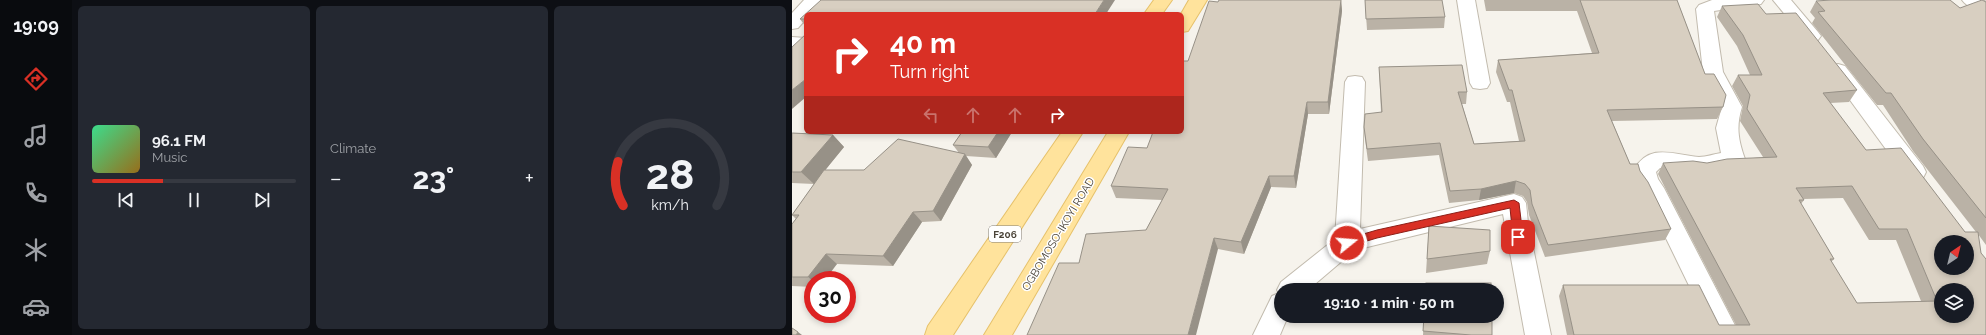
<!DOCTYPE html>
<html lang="en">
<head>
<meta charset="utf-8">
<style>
	:root { --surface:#171b24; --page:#242831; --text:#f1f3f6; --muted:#9ea1a6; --line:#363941; --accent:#d93025 }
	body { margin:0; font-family:Raleway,sans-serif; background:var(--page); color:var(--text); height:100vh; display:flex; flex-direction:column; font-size:15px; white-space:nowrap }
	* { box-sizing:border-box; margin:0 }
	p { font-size:13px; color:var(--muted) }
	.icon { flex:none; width:22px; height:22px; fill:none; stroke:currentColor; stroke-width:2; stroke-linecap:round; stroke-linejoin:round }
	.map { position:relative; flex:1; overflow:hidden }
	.drawer { display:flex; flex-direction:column; gap:6px; padding:6px; background:#0d0f14; width:720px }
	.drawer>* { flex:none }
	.guide { position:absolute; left:12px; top:12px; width:380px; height:122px; border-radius:6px; box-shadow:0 2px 6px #0003; background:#d93025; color:#fff; overflow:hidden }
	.needle { width:26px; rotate:35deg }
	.tools { position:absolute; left:1142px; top:235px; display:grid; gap:8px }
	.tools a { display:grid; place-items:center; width:40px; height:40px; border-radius:50%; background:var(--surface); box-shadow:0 2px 6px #0003; font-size:20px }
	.speed { position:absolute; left:12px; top:271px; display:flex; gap:8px; font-size:20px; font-weight:700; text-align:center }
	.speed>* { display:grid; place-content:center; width:52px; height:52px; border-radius:50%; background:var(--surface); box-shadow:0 2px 6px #0003; line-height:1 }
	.speed .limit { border:6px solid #d22; background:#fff; color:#111 }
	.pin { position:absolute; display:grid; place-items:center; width:34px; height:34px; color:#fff; margin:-17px; border-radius:8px; box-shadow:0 2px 6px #0006 }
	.me { position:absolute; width:44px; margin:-22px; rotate:73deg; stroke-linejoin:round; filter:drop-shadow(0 0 3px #0008) }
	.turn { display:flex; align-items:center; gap:14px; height:84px; padding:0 20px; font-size:18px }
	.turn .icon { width:52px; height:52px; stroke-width:2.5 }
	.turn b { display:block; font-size:28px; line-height:34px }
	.lanes { display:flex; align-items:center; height:38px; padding:0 20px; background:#0003; justify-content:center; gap:20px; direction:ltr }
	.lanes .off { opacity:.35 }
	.big { font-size:30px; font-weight:700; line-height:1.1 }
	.drawer .widget { flex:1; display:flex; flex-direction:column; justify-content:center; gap:6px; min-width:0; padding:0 14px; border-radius:6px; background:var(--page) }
	.drawer .dial { align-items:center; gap:0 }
	.dial svg { height:104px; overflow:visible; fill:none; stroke:var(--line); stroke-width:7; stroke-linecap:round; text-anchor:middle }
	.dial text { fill:var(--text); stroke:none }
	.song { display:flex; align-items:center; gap:12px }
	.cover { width:48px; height:48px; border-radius:6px; background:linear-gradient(135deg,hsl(150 70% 55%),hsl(40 70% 35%)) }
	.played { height:4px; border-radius:2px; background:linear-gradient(90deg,var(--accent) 35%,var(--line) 35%) }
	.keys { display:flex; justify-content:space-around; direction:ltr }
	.heat { display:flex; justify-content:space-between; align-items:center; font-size:22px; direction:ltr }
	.drawer .tiles { flex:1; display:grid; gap:6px; grid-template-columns:repeat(3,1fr) }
	.trip { position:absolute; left:482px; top:283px; width:230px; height:40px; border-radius:20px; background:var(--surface); box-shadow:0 2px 6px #0003; font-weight:700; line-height:40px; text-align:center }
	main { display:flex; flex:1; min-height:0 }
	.menu { display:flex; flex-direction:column; width:72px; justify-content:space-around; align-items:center; background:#090b0e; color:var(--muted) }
	.menu .icon { width:28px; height:28px }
	.menu .current { color:var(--accent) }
	.menu b { font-size:18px; color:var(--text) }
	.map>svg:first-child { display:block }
</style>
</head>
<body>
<main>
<nav class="menu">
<b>19:09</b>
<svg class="icon current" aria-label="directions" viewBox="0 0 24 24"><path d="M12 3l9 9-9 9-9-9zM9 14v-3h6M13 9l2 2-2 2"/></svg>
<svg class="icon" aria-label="music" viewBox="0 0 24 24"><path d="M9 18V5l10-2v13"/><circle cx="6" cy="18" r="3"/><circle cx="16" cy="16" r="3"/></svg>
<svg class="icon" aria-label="phone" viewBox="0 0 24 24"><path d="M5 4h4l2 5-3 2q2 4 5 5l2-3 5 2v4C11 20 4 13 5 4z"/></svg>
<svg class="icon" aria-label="climate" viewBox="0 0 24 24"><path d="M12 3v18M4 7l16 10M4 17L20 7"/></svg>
<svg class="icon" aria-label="car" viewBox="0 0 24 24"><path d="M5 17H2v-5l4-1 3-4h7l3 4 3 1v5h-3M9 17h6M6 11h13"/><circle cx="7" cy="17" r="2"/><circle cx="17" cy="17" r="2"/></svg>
</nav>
<section class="drawer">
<div class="tiles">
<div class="widget">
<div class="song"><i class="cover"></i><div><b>96.1 FM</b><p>Music</p></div></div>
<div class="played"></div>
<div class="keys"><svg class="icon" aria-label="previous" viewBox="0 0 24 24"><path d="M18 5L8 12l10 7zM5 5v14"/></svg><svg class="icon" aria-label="pause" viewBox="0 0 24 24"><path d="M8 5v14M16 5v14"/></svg><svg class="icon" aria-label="next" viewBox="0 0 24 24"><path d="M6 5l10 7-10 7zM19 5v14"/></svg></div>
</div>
<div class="widget"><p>Climate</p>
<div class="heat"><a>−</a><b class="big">23°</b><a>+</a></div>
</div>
<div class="widget dial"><svg viewBox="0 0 100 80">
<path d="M14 69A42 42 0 1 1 86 69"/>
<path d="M14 69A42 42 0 0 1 10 35" stroke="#d93025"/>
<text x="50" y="56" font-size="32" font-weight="700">28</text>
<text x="50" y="72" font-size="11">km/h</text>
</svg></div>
</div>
</section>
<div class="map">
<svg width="1194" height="335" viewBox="0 0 1194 335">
	<rect width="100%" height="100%" fill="#f6f3ec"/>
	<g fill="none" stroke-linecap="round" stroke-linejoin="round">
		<defs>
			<g id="minor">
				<path d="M12,0H30L18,14H14V19L6,28L0,29V13Z"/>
				<path d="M665,0H683L698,83L695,88L688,89L681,88L678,83Z"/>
				<path d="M920,0H972L969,4L963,5L922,11L931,72L950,107C944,126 946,140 953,159L950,165L909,173L873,168H868L864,172L866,179L872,188L948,335H921L852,193L844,182L842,170C857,142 882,155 907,157C914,157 922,154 929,153L924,128L930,107L911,72L904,9L907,5Z"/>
				<path d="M981,0H999L1026,32L1029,36L1026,40L1020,42L1014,40Z"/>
				<path d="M1170,0H1191L1194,2V14C1186,12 1175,7 1170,0Z"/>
				<path d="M0,37L14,38V50L0,49Z"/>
				<path d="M1046,64L1053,66L1131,166L1134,172L1131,178L1123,180L1115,178L1036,70L1039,66Z"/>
				<path d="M563,76L570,77L573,82L568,229L722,194L730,197L734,203L736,223L759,335H733L711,214L563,250L516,290H489V316H496L488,335H461L480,296L487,293L485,290L489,282L543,239L553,82L556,77Z"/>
			</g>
			<g id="major">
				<path d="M362,0H380L370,14H352Z"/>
				<path d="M397,0H415L396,31L390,32L389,14Z"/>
				<path d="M270,132H291L161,335H133L136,326Z"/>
				<path d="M316,132H337L220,335H192Z"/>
			</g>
		</defs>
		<use href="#minor" stroke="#c2bbae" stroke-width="2"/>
		<use href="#major" stroke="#e6c16a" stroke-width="2"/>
		<use href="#minor" fill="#fff" fill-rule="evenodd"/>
		<use href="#major" fill="#ffe39c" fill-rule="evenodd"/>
	</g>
	<g fill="#bab2a6" fill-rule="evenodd">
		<path d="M549,0L550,11L537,114H516L504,188L479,187L452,254L426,249L287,263L354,230L370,200L324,198L319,186L355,148L396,61Z"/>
		<path d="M573,0L653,17L652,28L575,30Z"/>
		<path d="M692,0H885L913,74L931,107L925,119L820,121L838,164L848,171L879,229L873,240L753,257L737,215L735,202L731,196L722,193L687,200L657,203L647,155L576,161L573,139L572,127L589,112L587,67L675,92L674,104H670L682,144L727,141L718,102H715L704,72L706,60L800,53L785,11H694Z"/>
		<path d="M1024,1L1168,8L1194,2V245L1186,234L1194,335H775L767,296L771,285L927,325H944L866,174L871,163H915L971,157L948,121L951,106L940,86L946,75H958L945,46L925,17L930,6L974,14L1065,90L1057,102L1038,103L1074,150L1173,232H1184L1121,151L1091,105H1085L1020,23L1023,18L1018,12ZM1051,198L1077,240H1104L1129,301L1065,303L1039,262L1042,259L1009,204L1012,200L1011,199Z"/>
		<path d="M14,14V27L8,19Z"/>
		<path d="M170,132H220L204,158L174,156L180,165L149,221L130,222L101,266L45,264L21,280V287L0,286V224L4,219L0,215L22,184L0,183V133L41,135L52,147L33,170H72L167,153L161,145Z"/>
		<path d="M637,226L698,251L695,264L634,273Z"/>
		<path d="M632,316L700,335H631Z"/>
	</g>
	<g fill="#979187">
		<path d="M312,0H323L314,14H303Z"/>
		<path d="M549,0L550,11L537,114L536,102Z"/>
		<path d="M14,79V97L0,109V90Z"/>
		<path d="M515,102L516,114L504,188L502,176Z"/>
		<path d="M206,132H220L204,158L196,147Z"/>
		<path d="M41,135L52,147L22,184L9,172Z"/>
		<path d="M173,154L180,165L149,221L141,211Z"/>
		<path d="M477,176L479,187L452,254L449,242Z"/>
		<path d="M724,181L722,193L687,200L689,189Z"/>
		<path d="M121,212L130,222L101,266L91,256Z"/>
		<path d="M422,238L426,249L404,335H396Z"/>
		<path d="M34,254L45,264L33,280H21V281L16,277Z"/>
		<path d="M6,332L10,335H4Z"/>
	</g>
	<g fill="#d8cfc1" stroke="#979187" fill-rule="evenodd">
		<path d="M29,0H312L303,14H14V19H8Z"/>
		<path d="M427,0H549L536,102H515L502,176H477L449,242L422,238L396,335H235L267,263H287L294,234L354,230L376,189L319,186L336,147L355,148L361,132H390V61H396L417,1L426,2Z"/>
		<path d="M573,0H650L653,17L574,19Z"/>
		<path d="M788,0H885L913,74H922L934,95L931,107L815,110L838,164H846L848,171L856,182L879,229L756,245L740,204L738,190L733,184L724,181L689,189L658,191L648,143L575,149L572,127L573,114L590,112L587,67L670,65L675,92H666L682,144L733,141L720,90H717L706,60L807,53Z"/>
		<path d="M1039,0H1158L1168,8L1190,0L1194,2V218L1131,139L1099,93H1094L1026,12L1033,11L1024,1Z"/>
		<path d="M966,4L974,14L1004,13L1065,90L1031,93L1074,150L1109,148L1173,232H1186L1189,253L1194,259V335H782L771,285H907L927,325H958L871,163L901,161L915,163L935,159L985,157L955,109L958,95L946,75H970L951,35L930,6ZM1060,186L1087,229H1115L1145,301L1065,303L1038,259H1042L1007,200H1012L1004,188ZM1149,242H1175V268H1149ZM1149,290H1175V316H1149Z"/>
		<path d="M14,34V79L0,90V47Z"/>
		<path d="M170,132H206L196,147L161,145Z"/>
		<path d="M0,133L41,135L9,172H0Z"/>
		<path d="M106,139L173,154L141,211L121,212L91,256L34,254L16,277H0V224L7,215H0L32,170H72Z"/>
		<path d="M637,226L698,230V251L635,259Z"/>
		<rect x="634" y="283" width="65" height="7"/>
		<path d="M632,316H700V335H679L631,331Z"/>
		<path d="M0,328L6,332L4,335H0Z"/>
	</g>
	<path fill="#d93025" stroke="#8d1f18" d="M722,200L727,203L731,237L726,241L721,237L718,208L585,238L555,247L550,243L551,240L585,230Z"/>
	<g text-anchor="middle" stroke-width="3" stroke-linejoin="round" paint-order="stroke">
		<rect fill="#fff" stroke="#817c74" stroke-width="1" x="197" y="226" width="32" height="16" rx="3"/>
		<g font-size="10" font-weight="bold" fill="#4b4439">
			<text x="213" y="238">F206</text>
		</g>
		<g font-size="11" fill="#4b4439" stroke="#fff">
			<text transform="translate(266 234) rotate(-59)" y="4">OGBOMOSO-IKOYI ROAD</text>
		</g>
	</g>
</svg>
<div class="tools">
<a><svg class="needle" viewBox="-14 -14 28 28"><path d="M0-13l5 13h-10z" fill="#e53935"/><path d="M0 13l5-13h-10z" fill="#9ea1a6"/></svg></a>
<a><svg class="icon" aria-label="layers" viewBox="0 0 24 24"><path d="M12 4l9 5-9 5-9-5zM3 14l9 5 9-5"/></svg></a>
</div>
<div class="speed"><div class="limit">30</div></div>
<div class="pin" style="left:726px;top:237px;background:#d93025"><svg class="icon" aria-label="arrive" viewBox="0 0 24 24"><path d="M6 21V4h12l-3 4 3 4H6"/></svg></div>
<svg class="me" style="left:555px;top:243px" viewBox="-20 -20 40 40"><circle r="17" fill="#d93025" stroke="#fff" stroke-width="3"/><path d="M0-11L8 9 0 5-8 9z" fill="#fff"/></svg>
<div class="trip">19:10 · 1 min · 50 m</div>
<div class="guide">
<div class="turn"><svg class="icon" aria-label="right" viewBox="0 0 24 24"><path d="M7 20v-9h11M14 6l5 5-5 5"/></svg><div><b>40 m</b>Turn right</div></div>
<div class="lanes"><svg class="icon off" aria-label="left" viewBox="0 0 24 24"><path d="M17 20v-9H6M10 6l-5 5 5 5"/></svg><svg class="icon off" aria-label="ahead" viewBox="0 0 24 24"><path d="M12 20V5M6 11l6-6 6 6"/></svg><svg class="icon off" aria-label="ahead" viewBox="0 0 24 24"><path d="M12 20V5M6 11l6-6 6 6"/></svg><svg class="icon" aria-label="right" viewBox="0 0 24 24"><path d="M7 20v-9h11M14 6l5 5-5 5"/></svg></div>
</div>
</div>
</main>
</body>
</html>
